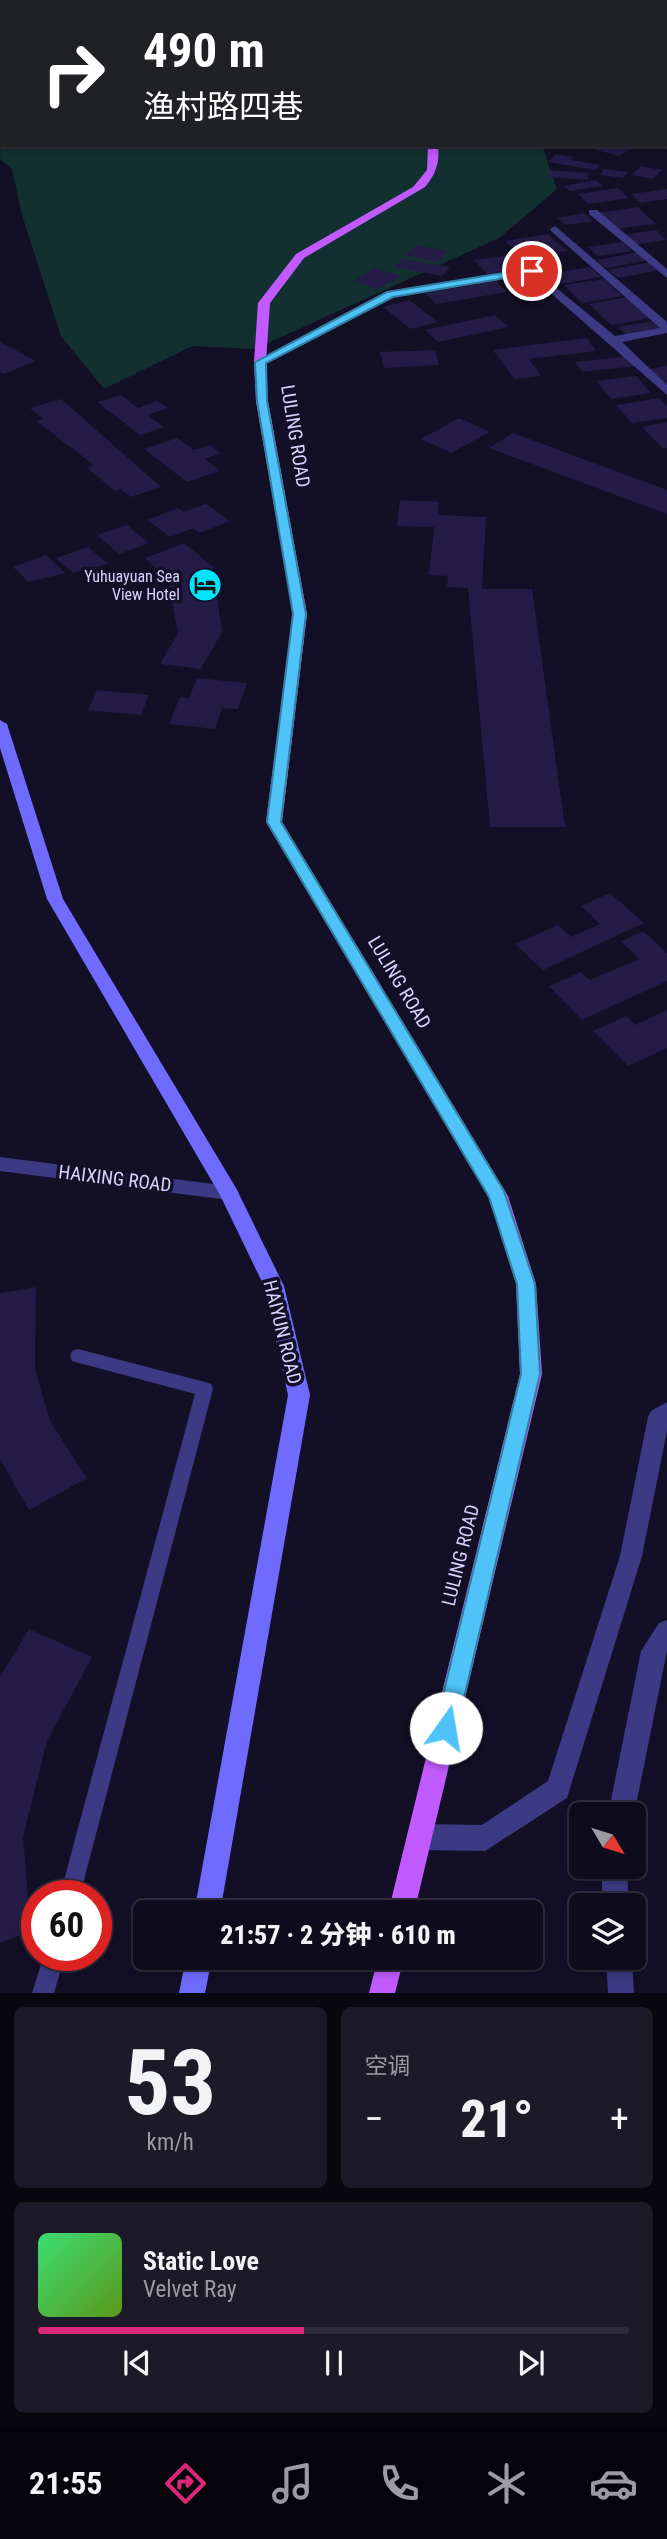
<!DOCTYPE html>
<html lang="zh">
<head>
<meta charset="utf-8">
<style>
	:root { --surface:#0e0b1c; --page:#1c1929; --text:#f1f3f6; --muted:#9b9ba3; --line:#2e2b3b; --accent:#db2777 }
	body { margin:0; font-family:"Roboto Condensed","Noto Sans SC",sans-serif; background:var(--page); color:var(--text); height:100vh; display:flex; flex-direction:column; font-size:26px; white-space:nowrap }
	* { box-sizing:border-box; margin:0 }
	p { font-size:23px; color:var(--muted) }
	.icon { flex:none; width:38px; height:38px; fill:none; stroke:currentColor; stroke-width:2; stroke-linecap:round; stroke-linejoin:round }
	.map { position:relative; height:1993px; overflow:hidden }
	.sheet { display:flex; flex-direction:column; gap:14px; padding:14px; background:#08060f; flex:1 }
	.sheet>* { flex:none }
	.guide { position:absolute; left:0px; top:0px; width:668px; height:147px; box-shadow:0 4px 10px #0003,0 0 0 2px var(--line); background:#202124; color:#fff; overflow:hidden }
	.needle { width:46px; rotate:128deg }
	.controls { position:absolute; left:569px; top:1802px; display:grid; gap:14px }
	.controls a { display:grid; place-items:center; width:77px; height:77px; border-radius:10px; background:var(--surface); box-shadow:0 4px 10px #0003,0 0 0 2px var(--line); font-size:35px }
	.speed { position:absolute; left:21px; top:1880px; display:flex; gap:14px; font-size:35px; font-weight:700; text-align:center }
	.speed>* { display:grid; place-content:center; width:91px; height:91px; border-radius:50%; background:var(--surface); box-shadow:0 4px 10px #0003,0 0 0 2px var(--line); line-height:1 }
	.speed .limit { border:10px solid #d22; background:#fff; color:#111 }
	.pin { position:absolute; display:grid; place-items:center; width:60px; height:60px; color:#fff; margin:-30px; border:4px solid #fff; border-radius:50%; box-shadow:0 2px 7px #0007 }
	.me { position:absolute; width:77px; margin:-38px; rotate:13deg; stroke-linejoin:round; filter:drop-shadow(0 0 5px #0008) }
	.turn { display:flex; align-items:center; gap:24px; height:147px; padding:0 28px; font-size:32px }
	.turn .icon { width:91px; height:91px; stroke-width:2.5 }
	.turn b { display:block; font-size:49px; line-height:60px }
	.big { font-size:52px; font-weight:800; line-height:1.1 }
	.sheet .tile { flex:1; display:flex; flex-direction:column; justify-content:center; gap:10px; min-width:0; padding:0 24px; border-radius:10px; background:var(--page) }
	.sheet .dial { align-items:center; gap:0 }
	.dial b { font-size:91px; line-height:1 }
	.song { display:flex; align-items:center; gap:21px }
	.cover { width:84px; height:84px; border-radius:10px; background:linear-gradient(135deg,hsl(140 70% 55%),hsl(90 70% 35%)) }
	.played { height:7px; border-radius:4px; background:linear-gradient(90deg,var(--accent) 45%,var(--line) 45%) }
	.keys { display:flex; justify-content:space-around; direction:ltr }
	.heat { display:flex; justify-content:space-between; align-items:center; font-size:38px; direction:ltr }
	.sheet .tiles { flex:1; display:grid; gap:14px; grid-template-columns:1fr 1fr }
	.tile:last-child { grid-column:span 2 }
	.trip { position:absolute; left:133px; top:1900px; width:410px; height:70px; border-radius:10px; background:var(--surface); box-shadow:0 4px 10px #0003,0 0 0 2px var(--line); font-weight:800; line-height:70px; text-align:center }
	.dock { display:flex; height:112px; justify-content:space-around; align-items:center; background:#06040b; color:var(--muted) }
	.dock .icon { width:49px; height:49px }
	.dock .active { color:var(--accent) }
	.dock b { font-size:32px; color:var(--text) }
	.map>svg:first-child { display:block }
</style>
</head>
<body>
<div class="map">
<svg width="667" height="1993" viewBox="0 0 667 1993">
	<rect width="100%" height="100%" fill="#130f26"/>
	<g fill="#12302f">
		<path d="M0,0H667V21V2H2V69Z"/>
		<path d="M2,125V145H542L557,189L499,238L255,349L192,346L104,389L61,336L22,215L12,169L0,159Z"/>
	</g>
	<g fill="#241b47">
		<path d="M589,145H615L630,149L619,156L586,147Z"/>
		<path d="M556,154L573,157L571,160L601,165L595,170L548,162Z"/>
		<path d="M641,166L662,170L653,179L632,175Z"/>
		<path d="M604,169L628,172L624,178L600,175Z"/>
		<path d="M551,170L589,173L587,180L549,177Z"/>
		<path d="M596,180L603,186L570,191L563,186Z"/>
		<path d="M618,188L629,198L589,204L578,194Z"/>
		<path d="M667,189V199L640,203L631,194Z"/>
		<path d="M638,207L656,224L615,229L597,213Z"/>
		<path d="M584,213L593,221L566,225L557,218Z"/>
		<path d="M656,230L666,240L631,245L622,235Z"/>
		<path d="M547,234L567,251L524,258L505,241Z"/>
		<path d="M622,242L632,251L598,256L588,247Z"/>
		<path d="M416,245L448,251L437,262L405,255Z"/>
		<path d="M639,252L649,260L606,268L597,260Z"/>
		<path d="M511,255L524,268L487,274L474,260Z"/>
		<path d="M403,259L450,267L442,276L395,267Z"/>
		<path d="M651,262L661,270L618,278L608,270Z"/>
		<path d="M590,267L601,277L560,284L550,274Z"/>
		<path d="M375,268L401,276L379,289L353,281Z"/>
		<path d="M604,279L622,296L582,303L564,285Z"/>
		<path d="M496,281L507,292L436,304L425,293Z"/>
		<path d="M628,297L651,318L611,325L589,304Z"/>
		<path d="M409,300L438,322L411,329L383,307Z"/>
		<path d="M495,315L509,327L438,342L425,330Z"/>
		<path d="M653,321L661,330L627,335L618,327Z"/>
		<path d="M587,338L596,351L529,359L541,376L514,379L493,350Z"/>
		<path d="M0,342L36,361L4,374L0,372Z"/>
		<path d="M435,350L439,365L384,368L380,352Z"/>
		<path d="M629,356L636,366L582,372L575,362Z"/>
		<path d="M667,366V389L648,369Z"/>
		<path d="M636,376L651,393L611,399L596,381Z"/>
		<path d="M121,395L138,408L157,401L168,408L148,415L164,427L140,435L97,402Z"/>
		<path d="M659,398L667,406V418L632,423L616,405Z"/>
		<path d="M61,399L161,487L131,497L121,489L115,491L87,468L94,465L36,421L43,419L30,408Z"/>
		<path d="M459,418L490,432L451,453L421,439Z"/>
		<path d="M667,422V448L663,449L642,427Z"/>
		<path d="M513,433L667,490V514L489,448Z"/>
		<path d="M177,438L194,450L210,445L221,453L205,459L220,471L187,482L144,449Z"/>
		<path d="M400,500L439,502L438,515L486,517L482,589H532L565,827H490L468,588L447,587L448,576L429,575L434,527L397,526Z"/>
		<path d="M206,504L230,521L200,533L193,528L170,537L147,520L178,508L183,512Z"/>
		<path d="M127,525L149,543L119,554L97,535Z"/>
		<path d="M184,543L213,567L222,632L201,669L160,664L178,633L168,580L145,558Z"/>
		<path d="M88,547L108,564L73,573L56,558Z"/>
		<path d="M46,555L65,573L29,582L13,567Z"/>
		<path d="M197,678L247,683L238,709L222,708L215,729L169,724L180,697L189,698Z"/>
		<path d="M97,690L149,695L141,715L88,710Z"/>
		<path d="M610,893L644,923L543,970L515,944L558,925L571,937L600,924L581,906Z"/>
		<path d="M643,931L667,953V981L582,1020L549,986L581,972L590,980L639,959L621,941Z"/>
		<path d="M667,1010V1048L628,1066L593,1031L626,1016L635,1025Z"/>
		<path d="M36,1287L35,1369L50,1421L87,1478L29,1510L0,1459V1293Z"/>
		<path d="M29,1629L92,1657L47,1741L23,1837L31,1931L0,1943V1677Z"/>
	</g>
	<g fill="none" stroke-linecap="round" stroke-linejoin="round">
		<g fill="#3d3a85" fill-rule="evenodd">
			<rect x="0" y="69" width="2" height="4"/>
			<rect x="0" y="96" width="2" height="4"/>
			<path d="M78,1349L205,1382L211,1384L213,1389L80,1895H60L195,1394L72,1361L70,1356L72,1351Z"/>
			<path d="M44,1955H65L54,1993H32Z"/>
		</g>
		<g fill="#3d3a85" fill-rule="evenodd">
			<path d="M589,210H597L667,269V278L589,214Z"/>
			<path d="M555,226L667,322V333L622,342L667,385V395L530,275L393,297L264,364L254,362L386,292L532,268L615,336L660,328L551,231L550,229Z"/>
			<path d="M0,1157L229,1186L236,1188L239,1193L236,1198L229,1200L0,1171Z"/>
			<path d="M667,1402V1431L642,1556L567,1798L485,1851L420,1850L411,1846L407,1837L411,1828L420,1824L482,1825L548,1781L620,1556L648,1417L651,1411Z"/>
			<path d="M667,1620V1651L634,1815H608L641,1651L659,1623Z"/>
			<path d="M601,1867H627L629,1906H603Z"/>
			<path d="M606,1958H632L634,1993H608Z"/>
		</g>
		<g fill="#6f6bff" fill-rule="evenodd">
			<path d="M0,720L7,724L63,899L236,1188L284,1286L310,1395L220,1913H194L288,1395L264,1286L220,1195L47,899L0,748Z"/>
			<path d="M186,1958H212L205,1993H179Z"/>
		</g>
		<g fill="#c25bff" fill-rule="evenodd">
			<path d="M530,0H542L529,2Z"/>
			<path d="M428,145H438C440,162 436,174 425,187L304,258L270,303L266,362L268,401L307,614L282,822L508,1196L536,1284L542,1374L414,1913H388L520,1374L516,1284L489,1197L266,822L293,614L256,401L254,362L258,303L296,254L413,187L427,170Z"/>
			<path d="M378,1958H404L395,1993H369Z"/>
		</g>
	</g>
	<path fill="#4fc3f7" stroke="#337fa1" stroke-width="2" d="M532,268L535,273L393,297L266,363L267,401L306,614L281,822L504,1191L535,1284L540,1374L457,1728L454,1736L446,1739L438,1736L435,1728L521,1374L517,1284L489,1197L267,822L293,614L257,401L255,362L387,292Z"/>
	<defs>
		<symbol id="hotel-disc" viewBox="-11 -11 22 22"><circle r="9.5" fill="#00e5ff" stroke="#130f26"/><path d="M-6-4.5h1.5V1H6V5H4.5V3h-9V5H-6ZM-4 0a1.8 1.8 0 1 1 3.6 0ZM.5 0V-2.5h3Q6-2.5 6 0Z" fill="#111"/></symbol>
	</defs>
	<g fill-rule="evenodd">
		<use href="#hotel-disc" x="186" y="566" width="38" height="38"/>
	</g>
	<g text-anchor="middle" stroke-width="7" stroke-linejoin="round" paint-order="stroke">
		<g font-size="16" fill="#d9d4ff" stroke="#130f26" text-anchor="end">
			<text x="180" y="582">Yuhuayuan Sea<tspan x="180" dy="18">View Hotel</tspan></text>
		</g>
		<g font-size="19" fill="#d9d4ff" stroke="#130f26">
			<text transform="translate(296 436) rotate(81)" y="7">LULING ROAD</text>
			<text transform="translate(400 982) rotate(59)" y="7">LULING ROAD</text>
			<text transform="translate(115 1178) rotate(7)" y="7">HAIXING ROAD</text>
			<text transform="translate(283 1332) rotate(76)" y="7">HAIYUN ROAD</text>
			<text transform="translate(460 1555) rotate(-76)" y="7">LULING ROAD</text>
		</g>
	</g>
</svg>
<div class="controls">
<a><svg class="needle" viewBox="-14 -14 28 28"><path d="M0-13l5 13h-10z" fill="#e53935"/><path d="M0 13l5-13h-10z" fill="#9b9ba3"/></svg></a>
<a><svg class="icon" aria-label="layers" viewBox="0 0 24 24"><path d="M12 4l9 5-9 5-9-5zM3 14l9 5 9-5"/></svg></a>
</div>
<div class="speed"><div class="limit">60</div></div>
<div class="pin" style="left:532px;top:271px;background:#d93025"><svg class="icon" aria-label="arrive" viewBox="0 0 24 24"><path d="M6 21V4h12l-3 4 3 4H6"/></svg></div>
<svg class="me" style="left:446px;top:1728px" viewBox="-20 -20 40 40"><circle r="19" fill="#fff"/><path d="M0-13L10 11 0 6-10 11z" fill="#4fc3f7"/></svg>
<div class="trip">21:57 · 2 分钟 · 610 m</div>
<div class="guide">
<div class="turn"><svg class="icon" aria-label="right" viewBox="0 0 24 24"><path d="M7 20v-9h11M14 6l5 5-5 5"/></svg><div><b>490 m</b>渔村路四巷</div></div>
</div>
</div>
<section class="sheet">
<div class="tiles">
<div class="tile dial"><b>53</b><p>km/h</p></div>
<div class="tile"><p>空调</p>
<div class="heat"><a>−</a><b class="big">21°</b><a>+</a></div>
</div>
<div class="tile">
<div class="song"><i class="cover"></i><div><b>Static Love</b><p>Velvet Ray</p></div></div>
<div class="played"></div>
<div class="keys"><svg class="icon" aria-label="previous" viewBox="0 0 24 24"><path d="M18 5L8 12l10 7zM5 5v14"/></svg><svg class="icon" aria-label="pause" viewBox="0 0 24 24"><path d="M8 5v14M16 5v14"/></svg><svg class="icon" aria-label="next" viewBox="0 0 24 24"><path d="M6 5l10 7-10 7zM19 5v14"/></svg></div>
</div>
</div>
</section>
<nav class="dock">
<b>21:55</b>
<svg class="icon active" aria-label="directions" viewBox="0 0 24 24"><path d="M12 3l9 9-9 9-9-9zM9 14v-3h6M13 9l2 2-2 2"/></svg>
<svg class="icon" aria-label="music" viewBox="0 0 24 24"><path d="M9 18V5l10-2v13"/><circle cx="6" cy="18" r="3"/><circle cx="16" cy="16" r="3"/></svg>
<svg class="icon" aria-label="phone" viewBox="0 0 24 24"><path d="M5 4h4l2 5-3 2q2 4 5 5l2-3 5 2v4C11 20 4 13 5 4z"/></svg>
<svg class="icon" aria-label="climate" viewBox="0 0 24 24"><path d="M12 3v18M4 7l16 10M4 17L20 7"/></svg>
<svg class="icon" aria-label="car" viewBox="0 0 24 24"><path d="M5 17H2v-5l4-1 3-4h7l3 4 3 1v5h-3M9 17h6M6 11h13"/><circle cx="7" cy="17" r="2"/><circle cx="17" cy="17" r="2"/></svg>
</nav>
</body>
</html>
